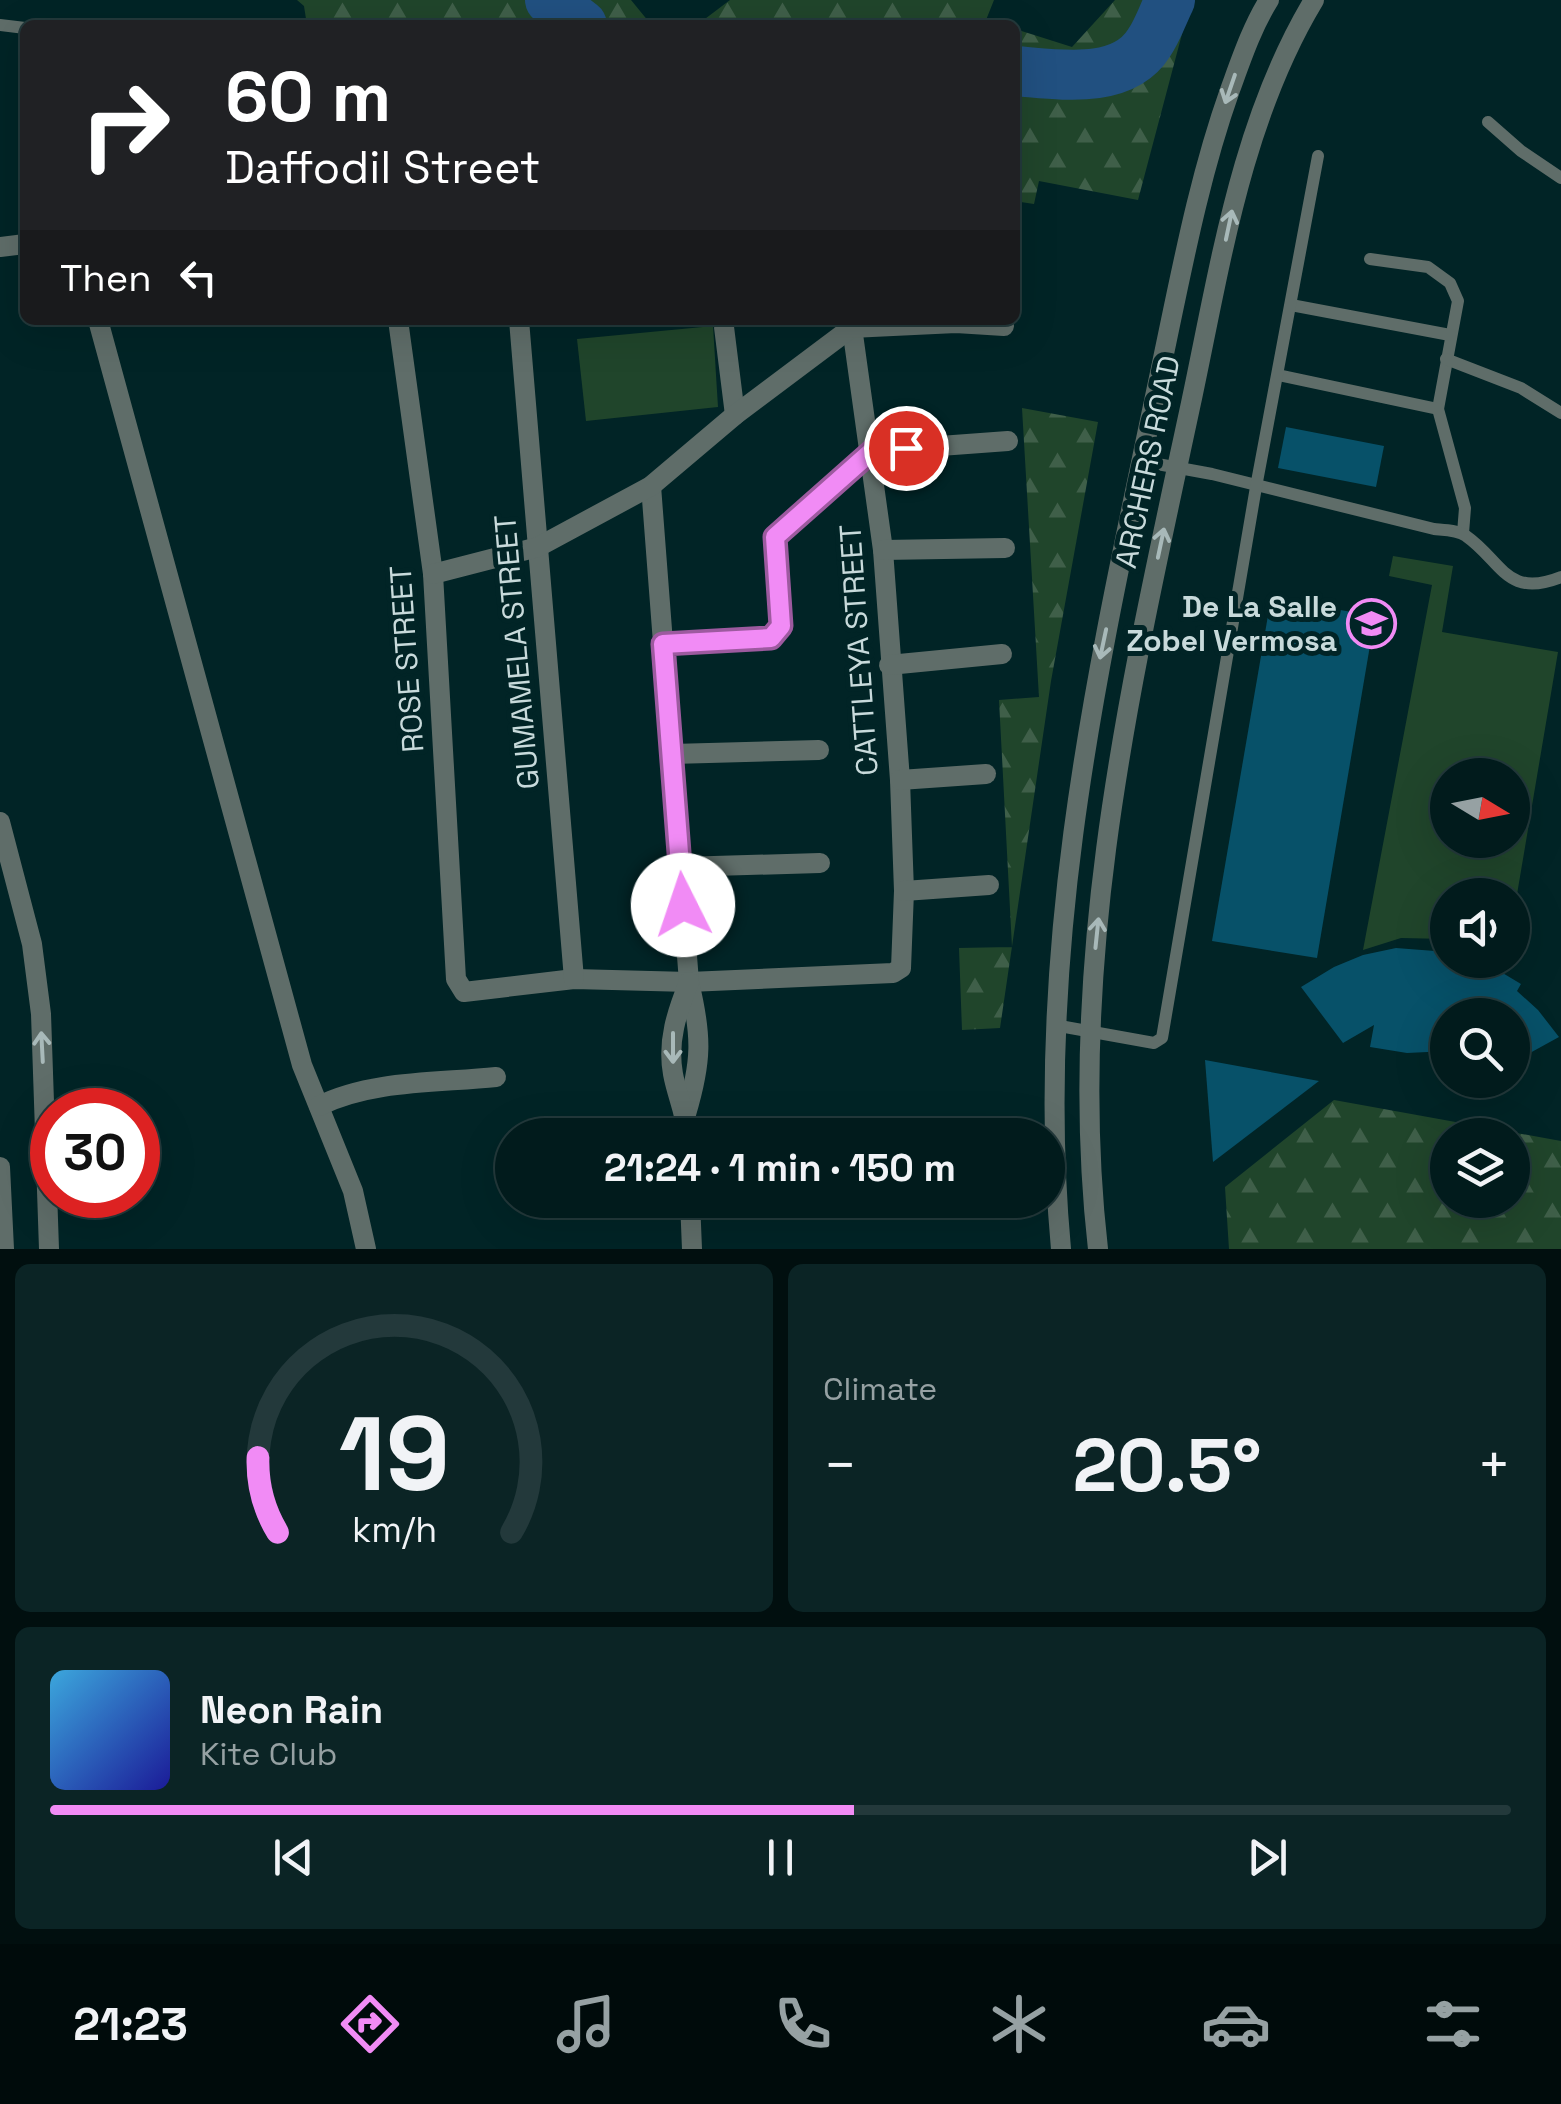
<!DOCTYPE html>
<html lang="en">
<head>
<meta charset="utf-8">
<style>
	:root { --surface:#011b1c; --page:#0b2425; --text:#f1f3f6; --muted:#96a1a3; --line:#23393b; --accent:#f18bf5 }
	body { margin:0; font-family:"Space Grotesk",sans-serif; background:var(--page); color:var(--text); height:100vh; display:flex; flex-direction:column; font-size:38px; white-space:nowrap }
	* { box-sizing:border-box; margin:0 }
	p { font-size:32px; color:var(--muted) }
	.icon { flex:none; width:55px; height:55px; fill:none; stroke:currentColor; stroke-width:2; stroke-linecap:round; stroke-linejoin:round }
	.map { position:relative; height:1249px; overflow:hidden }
	.side { display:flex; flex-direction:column; gap:15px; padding:15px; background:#010f0f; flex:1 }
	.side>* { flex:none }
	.banner { position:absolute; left:20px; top:20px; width:1000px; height:305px; border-radius:15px; box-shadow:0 10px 40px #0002,0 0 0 2px var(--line); background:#202124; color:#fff; overflow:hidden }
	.needle { width:65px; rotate:100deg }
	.tools { position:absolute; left:1430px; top:758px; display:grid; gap:20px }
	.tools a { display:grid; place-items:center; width:100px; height:100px; border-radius:50%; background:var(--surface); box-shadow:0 10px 40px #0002,0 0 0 2px var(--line); font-size:50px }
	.speed { position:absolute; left:30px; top:1088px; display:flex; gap:20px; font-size:50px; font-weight:700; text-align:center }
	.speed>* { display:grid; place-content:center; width:130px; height:130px; border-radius:50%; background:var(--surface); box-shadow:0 10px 40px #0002,0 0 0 2px var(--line); line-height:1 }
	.speed .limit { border:15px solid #d22; background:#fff; color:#111 }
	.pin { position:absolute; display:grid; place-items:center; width:85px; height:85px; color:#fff; margin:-42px; border:5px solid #fff; border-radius:50%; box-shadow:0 2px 10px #0007 }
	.me { position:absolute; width:110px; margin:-55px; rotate:356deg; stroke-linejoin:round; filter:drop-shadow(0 0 8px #0008) }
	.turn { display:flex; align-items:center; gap:35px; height:210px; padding:0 40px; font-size:45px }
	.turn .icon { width:130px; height:130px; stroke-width:2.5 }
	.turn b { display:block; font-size:70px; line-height:85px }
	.then { display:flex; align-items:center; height:95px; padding:0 40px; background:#0003; gap:20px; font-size:38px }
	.big { font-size:75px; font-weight:700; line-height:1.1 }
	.side .card { flex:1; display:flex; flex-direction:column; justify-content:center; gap:15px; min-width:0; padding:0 35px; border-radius:15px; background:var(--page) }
	.side .dial { align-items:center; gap:0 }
	.dial svg { height:260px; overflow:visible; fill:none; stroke:var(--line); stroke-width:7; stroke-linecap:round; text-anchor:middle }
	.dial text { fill:var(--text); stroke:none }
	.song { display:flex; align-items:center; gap:30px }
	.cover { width:120px; height:120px; border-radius:15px; background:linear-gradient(135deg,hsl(200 70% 55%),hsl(240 70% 35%)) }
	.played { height:10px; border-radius:5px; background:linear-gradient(90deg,var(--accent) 55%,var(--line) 55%) }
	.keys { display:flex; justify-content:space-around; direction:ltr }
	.heat { display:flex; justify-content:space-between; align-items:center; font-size:55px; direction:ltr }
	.side .tiles { flex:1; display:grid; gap:15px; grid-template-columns:1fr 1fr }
	.card:last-child { grid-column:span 2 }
	.trip { position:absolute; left:495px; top:1118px; width:570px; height:100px; border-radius:50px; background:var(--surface); box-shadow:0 10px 40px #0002,0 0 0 2px var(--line); font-weight:700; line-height:100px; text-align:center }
	.menu { display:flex; height:160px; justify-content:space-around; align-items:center; background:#000b0b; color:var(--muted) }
	.menu .icon { width:70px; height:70px }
	.menu .current { color:var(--accent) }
	.menu b { font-size:45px; color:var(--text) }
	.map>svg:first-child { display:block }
</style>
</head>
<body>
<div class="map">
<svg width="1561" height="1249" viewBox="0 0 1561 1249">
	<defs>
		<pattern id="forest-firs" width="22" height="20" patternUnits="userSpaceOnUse" patternTransform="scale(2.5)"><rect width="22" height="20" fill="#20452b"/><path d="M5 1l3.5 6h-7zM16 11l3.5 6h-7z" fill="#3f5f49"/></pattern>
	</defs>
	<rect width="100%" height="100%" fill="#012426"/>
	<g fill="#20452b" fill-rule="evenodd">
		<path d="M713,326L718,407L586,421L577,339Z"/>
		<path d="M1393,556L1453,566L1442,632L1558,652L1513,918L1512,895H1448L1447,939L1401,938L1363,950L1432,585L1389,576ZM1448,775H1512V840H1448Z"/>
	</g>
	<g fill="url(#forest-firs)" fill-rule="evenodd">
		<path d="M297,0H631L649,22L659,25H307L304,6Z"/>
		<path d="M730,0H994L986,20L1002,25H697Z"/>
		<path d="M1115,0H1191L1138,200L1039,181L1034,204L1015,201V29L1072,47Z"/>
		<path d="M1022,408L1098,422L1051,681L1000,1028L962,1030L959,948L1012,947L999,700L1039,697Z"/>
		<path d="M1334,1100L1561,1141V1249H1229L1225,1187ZM1512,1135V1200H1448V1135Z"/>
	</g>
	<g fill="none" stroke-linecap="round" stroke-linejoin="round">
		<g stroke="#215080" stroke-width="50">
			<path d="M550,0L582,25"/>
			<path d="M1015,71C1057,74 1122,86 1149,43C1158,30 1163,14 1170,0"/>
		</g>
	</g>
	<g fill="#075169">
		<path d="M1286,427L1384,446L1376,487L1278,468Z"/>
		<path d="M1271,598L1375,616L1317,958L1212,941Z"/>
		<path d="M1396,948L1448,952V960H1477L1501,972L1521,984L1517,991L1538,1010L1559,1037L1512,1063V1015H1448V1051L1407,1053L1370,1047L1374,1025L1343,1043L1301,987L1334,967L1363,955Z"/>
		<path d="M1205,1060L1319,1081L1213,1162Z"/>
	</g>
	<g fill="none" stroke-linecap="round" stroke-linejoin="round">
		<g stroke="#5f6d69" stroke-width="12">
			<path d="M0,25L25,28"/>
			<path d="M1488,122L1521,151L1561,178"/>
			<path d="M1370,259L1428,267L1450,283L1458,301L1438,409"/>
			<path d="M1291,305L1450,335"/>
			<path d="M1446,359L1521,388L1561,413"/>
			<path d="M1278,375L1438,409L1465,508L1463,533"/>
			<path d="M1141,461L1212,474L1434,529C1444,530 1458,530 1466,536C1502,561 1506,599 1561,577"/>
			<path d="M1054,1025L1154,1043L1162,1038L1256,487L1318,156"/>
		</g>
		<g stroke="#5f6d69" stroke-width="20">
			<path d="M0,247L25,244"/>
			<path d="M98,320L302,1065L353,1191L366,1249"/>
			<path d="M398,320L433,574L456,979L464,992L574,979L689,982L893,973L901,968L904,891L900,780L883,550L851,320"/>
			<path d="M519,320L574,979"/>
			<path d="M724,327L735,415"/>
			<path d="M651,486L689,982C702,1036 702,1061 686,1114"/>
			<path d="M883,550L1005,548"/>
			<path d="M433,574L538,547L651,486L735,415L851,328L956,323L1004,326"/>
			<path d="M663,644L771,638L781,626L775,537L872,451L1008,441"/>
			<path d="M889,665L1002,654"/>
			<path d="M672,754L819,750"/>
			<path d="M900,780L986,774"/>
			<path d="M0,822L32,944L41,1014L49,1249"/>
			<path d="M680,867L820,863"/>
			<path d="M904,891L989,885"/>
			<path d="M319,1106C371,1080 438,1083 496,1077"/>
			<path d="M687,1135C686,1113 677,1096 673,1074C667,1041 677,1012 689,982"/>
			<path d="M0,1167L4,1249"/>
			<path d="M690,1200L692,1249"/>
			<path d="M1061,1249C1033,944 1099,663 1161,368C1181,274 1198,180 1230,90C1241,60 1252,27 1269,0"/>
			<path d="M1098,1249C1065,961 1131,683 1191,403C1220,267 1241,121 1314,0"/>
		</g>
	</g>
	<defs><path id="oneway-shaft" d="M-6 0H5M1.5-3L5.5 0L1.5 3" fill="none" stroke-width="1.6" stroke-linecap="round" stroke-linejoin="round" transform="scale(2.5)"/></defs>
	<g stroke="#a8b9b9">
		<use href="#oneway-shaft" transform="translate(1230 89) rotate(109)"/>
		<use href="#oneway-shaft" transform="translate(1229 225) rotate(-78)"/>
		<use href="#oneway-shaft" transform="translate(1161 543) rotate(-78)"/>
		<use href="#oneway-shaft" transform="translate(1103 644) rotate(102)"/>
		<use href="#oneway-shaft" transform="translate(1097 933) rotate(-84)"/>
		<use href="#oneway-shaft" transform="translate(42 1047) rotate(-93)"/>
		<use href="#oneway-shaft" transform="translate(673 1048) rotate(90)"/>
	</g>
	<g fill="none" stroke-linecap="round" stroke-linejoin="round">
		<defs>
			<path id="route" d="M683,905L663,644L771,638L781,626L775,537L872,451L906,448"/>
		</defs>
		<use href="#route" stroke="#9d5a9f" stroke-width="25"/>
		<use href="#route" stroke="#f18bf5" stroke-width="18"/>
	</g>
	<defs>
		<symbol id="school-ring" viewBox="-11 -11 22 22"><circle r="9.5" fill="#012426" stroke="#f18bf5" stroke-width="1.5"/><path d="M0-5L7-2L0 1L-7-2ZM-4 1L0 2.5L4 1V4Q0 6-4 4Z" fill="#f18bf5"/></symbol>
	</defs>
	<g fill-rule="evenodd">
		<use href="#school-ring" x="1344" y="596" width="55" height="55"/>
	</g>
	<g text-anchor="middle" stroke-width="10" stroke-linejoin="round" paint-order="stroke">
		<g font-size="30" fill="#c8dadb" stroke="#012426">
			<text transform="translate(1148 462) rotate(-78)" y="10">ARCHERS ROAD</text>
			<text transform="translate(859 650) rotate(-94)" y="10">CATTLEYA STREET</text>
			<text transform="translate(517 652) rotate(-95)" y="10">GUMAMELA STREET</text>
			<text transform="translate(407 659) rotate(-94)" y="10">ROSE STREET</text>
		</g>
		<g font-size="30" font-weight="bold" fill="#c8dadb" stroke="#012426" text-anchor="end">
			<text x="1337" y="617">De La Salle<tspan x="1337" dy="34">Zobel Vermosa</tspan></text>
		</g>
	</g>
</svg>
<div class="tools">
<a><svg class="needle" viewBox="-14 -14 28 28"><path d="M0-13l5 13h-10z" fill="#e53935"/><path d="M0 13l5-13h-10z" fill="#96a1a3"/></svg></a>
<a><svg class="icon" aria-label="sound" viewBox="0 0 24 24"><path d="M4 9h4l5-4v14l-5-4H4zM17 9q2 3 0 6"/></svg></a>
<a><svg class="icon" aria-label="search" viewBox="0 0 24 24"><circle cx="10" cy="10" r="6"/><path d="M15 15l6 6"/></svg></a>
<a><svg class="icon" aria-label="layers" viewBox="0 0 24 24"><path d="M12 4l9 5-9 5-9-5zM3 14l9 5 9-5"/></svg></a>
</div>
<div class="speed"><div class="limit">30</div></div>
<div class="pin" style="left:906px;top:448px;background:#d93025"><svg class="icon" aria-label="arrive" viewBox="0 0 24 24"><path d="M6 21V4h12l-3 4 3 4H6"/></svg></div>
<svg class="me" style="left:683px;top:905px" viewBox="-20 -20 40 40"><circle r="19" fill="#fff"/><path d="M0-13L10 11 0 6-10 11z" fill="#f18bf5"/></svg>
<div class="trip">21:24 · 1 min · 150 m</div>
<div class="banner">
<div class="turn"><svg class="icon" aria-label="right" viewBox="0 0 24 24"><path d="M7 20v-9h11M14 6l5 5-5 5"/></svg><div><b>60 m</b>Daffodil Street</div></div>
<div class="then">Then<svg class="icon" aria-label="left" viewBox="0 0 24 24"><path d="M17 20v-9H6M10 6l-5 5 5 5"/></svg></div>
</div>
</div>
<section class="side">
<div class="tiles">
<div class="card dial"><svg viewBox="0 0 100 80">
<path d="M14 69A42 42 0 1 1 86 69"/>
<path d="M14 69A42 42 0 0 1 8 46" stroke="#f18bf5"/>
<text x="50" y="56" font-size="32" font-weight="700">19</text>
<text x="50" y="72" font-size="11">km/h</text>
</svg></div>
<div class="card"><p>Climate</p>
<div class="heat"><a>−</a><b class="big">20.5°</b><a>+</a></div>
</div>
<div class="card">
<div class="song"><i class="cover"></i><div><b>Neon Rain</b><p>Kite Club</p></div></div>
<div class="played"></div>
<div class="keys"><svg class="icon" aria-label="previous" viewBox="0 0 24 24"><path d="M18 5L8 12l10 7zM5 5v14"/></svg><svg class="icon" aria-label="pause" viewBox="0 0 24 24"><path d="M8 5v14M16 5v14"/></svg><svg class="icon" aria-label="next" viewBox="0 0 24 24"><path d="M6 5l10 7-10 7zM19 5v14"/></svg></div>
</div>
</div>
</section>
<nav class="menu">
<b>21:23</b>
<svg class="icon current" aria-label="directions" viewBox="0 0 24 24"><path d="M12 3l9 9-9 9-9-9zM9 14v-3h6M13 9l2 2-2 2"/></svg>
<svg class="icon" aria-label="music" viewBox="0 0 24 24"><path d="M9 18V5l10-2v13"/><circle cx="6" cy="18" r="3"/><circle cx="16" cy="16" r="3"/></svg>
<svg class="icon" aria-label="phone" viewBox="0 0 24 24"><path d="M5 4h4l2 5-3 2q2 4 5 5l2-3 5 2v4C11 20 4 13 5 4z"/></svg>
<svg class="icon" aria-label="climate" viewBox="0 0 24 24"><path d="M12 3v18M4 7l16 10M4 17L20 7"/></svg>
<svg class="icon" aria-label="car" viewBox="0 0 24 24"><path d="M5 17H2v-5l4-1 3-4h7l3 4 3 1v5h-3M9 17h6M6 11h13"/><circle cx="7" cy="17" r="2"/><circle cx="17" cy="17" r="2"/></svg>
<svg class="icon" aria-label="filters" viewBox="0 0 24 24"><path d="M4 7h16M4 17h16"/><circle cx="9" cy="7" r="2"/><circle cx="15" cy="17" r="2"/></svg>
</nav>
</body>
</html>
